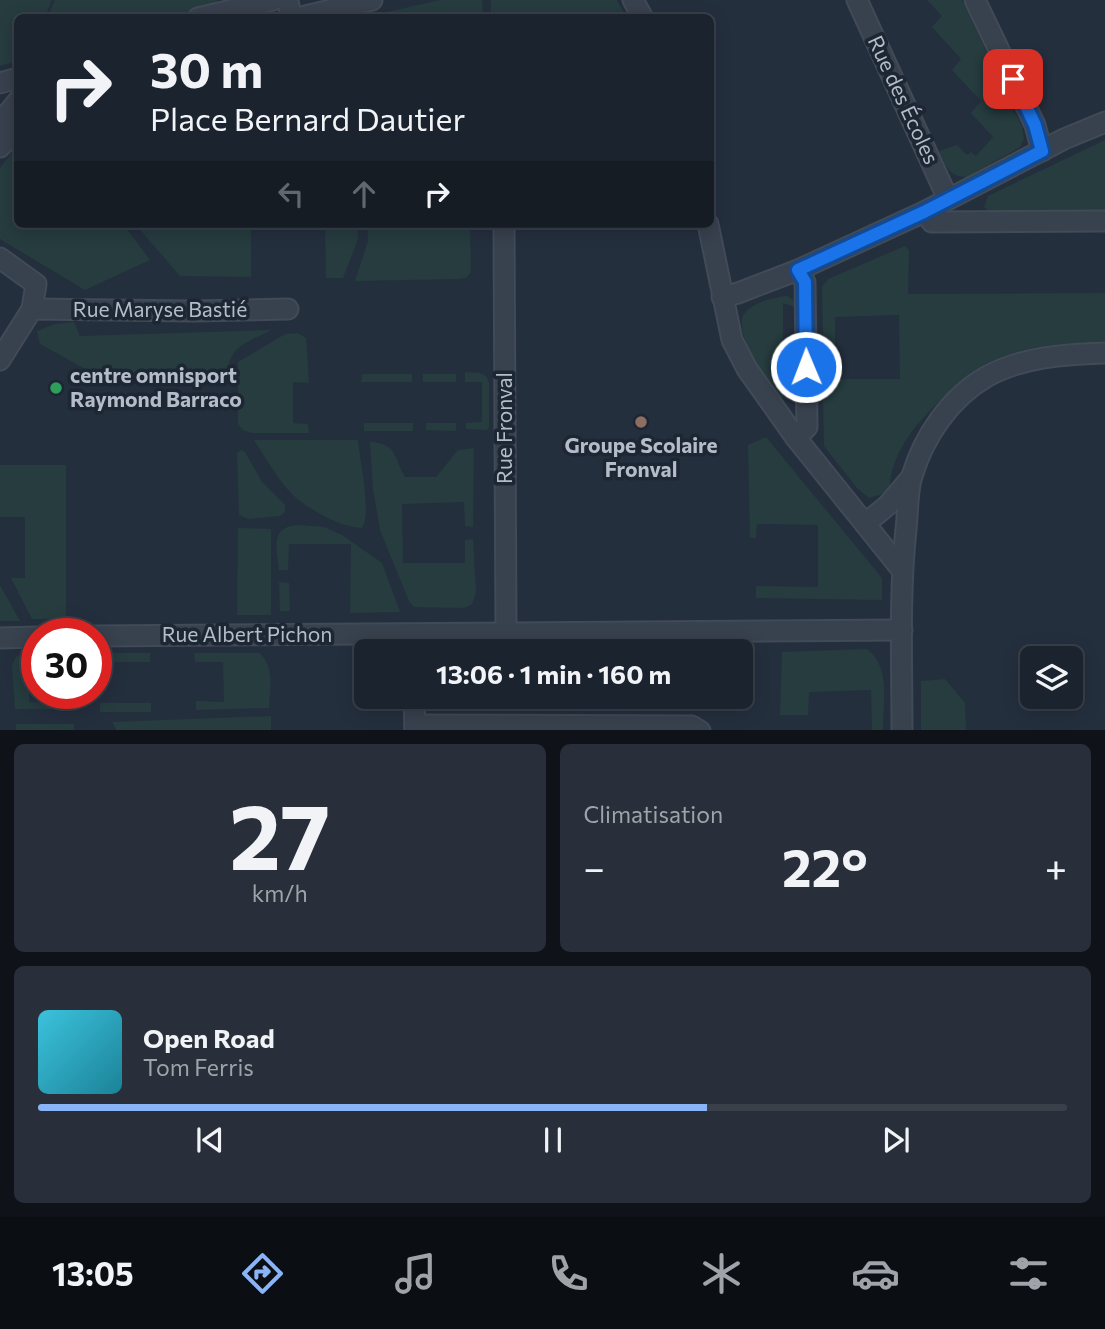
<!DOCTYPE html>
<html lang="fr">
<head>
<meta charset="utf-8">
<style>
	:root { --surface:#1b232e; --page:#282f3a; --text:#f1f3f6; --muted:#a0a4aa; --line:#39404a; --accent:#8ab4f8 }
	body { margin:0; font-family:Commissioner,sans-serif; background:var(--page); color:var(--text); height:100vh; display:flex; flex-direction:column; font-size:26px; white-space:nowrap }
	* { box-sizing:border-box; margin:0 }
	p { font-size:23px; color:var(--muted) }
	.icon { flex:none; width:38px; height:38px; fill:none; stroke:currentColor; stroke-width:2; stroke-linecap:round; stroke-linejoin:round }
	.map { position:relative; height:730px; overflow:hidden }
	.details { display:flex; flex-direction:column; gap:14px; padding:14px; background:#0f1319; flex:1 }
	.details>* { flex:none }
	.guide { position:absolute; left:14px; top:14px; width:700px; height:214px; border-radius:10px; box-shadow:0 4px 18px #0003,0 0 0 2px var(--line); background:#1b232e; color:var(--text); overflow:hidden }
	.controls { position:absolute; left:1020px; top:646px; display:grid; gap:14px }
	.controls a { display:grid; place-items:center; width:63px; height:63px; border-radius:10px; background:var(--surface); box-shadow:0 4px 18px #0003,0 0 0 2px var(--line); font-size:35px }
	.speed { position:absolute; left:21px; top:618px; display:flex; gap:14px; font-size:35px; font-weight:700; text-align:center }
	.speed>* { display:grid; place-content:center; width:91px; height:91px; border-radius:50%; background:var(--surface); box-shadow:0 4px 18px #0003,0 0 0 2px var(--line); line-height:1 }
	.speed .limit { border:10px solid #d22; background:#fff; color:#111 }
	.pin { position:absolute; display:grid; place-items:center; width:60px; height:60px; color:#fff; margin:-30px; border-radius:14px; box-shadow:0 4px 10px #0006 }
	.me { position:absolute; width:77px; margin:-38px; rotate:359deg; stroke-linejoin:round; filter:drop-shadow(0 0 5px #0008) }
	.turn { display:flex; align-items:center; gap:24px; height:147px; padding:0 21px; font-size:32px }
	.turn .icon { width:91px; height:91px; stroke-width:2.5 }
	.turn b { display:block; font-size:49px; line-height:60px }
	.lanes { display:flex; align-items:center; height:66px; padding:0 21px; background:#0003; justify-content:center; gap:35px; direction:ltr }
	.lanes .off { opacity:.35 }
	.big { font-size:52px; font-weight:700; line-height:1.1 }
	.details .tile { flex:1; display:flex; flex-direction:column; justify-content:center; gap:10px; min-width:0; padding:0 24px; border-radius:10px; background:var(--page) }
	.details .dial { align-items:center; gap:0 }
	.dial b { font-size:91px; line-height:1 }
	.song { display:flex; align-items:center; gap:21px }
	.cover { width:84px; height:84px; border-radius:10px; background:linear-gradient(135deg,hsl(190 70% 55%),hsl(190 70% 35%)) }
	.played { height:7px; border-radius:4px; background:linear-gradient(90deg,var(--accent) 65%,var(--line) 65%) }
	.keys { display:flex; justify-content:space-around; direction:ltr }
	.heat { display:flex; justify-content:space-between; align-items:center; font-size:38px; direction:ltr }
	.details .tiles { flex:1; display:grid; gap:14px; grid-template-columns:1fr 1fr }
	.tile:last-child { grid-column:span 2 }
	.trip { position:absolute; left:354px; top:639px; width:399px; height:70px; border-radius:10px; background:var(--surface); box-shadow:0 4px 18px #0003,0 0 0 2px var(--line); font-weight:700; line-height:70px; text-align:center }
	.tabs { display:flex; height:112px; justify-content:space-around; align-items:center; background:#0b0e12; color:var(--muted) }
	.tabs .icon { width:49px; height:49px }
	.tabs .on { color:var(--accent) }
	.tabs b { font-size:32px; color:var(--text) }
	.map>svg:first-child { display:block }
</style>
</head>
<body>
<div class="map">
<svg width="1105" height="731" viewBox="0 0 1105 731">
	<rect width="100%" height="100%" fill="#242f3e"/>
	<g fill="#263c3f">
		<path d="M0,0H52L45,17L18,18L17,61L0,66Z"/>
		<path d="M55,0H217L218,5L174,17H47Z"/>
		<path d="M440,0H482L483,17H369V16Z"/>
		<path d="M491,0H617L626,17H600V14H526V17H491Z"/>
		<path d="M927,0H962L1022,127L1024,139L1020,147L967,177C949,177 946,166 939,151L957,145L967,155L971,152L976,156L993,137L971,113L981,101L952,70L961,59L932,27L942,16Z"/>
		<path d="M1105,140V211L991,213L984,207L988,196Z"/>
		<path d="M17,146L18,224H32V229L108,230L109,224H123L150,260L85,290L0,239V168Z"/>
		<path d="M135,224H251V277L180,276Z"/>
		<path d="M325,224H357L358,239L343,278H326Z"/>
		<path d="M367,224H470L471,272L466,278L458,279L355,281L368,241Z"/>
		<path d="M905,246L909,250L908,294L1105,293V343C1067,342 1017,346 983,365C961,378 943,397 926,415C908,434 891,459 890,486L882,494L869,498L857,488L824,446L822,357H835L836,379H900L899,315L835,317V345H823L822,287L828,279Z"/>
		<path d="M787,296L794,300L795,307L783,303V399C770,385 734,336 743,316C749,303 774,297 787,296Z"/>
		<path d="M74,322L80,336L271,330C249,342 229,345 228,372L109,382L40,344L37,331L55,324Z"/>
		<path d="M298,333L306,338L309,383L293,382V423L308,424L309,433H252L243,430L238,424V362L285,334Z"/>
		<path d="M465,372L480,373L486,376L489,383V427L486,430L466,429V423L482,422V382H465Z"/>
		<path d="M362,374H412V382H361Z"/>
		<rect x="423" y="374" width="33" height="8"/>
		<rect x="364" y="423" width="49" height="8"/>
		<path d="M426,423H456V431L426,430Z"/>
		<path d="M766,437L882,578V600L756,598V586L818,587V525L757,524L756,538H750L748,445Z"/>
		<path d="M254,440H358C360,461 372,513 362,528C342,528 308,509 293,495C277,479 266,458 254,440Z"/>
		<path d="M370,442C397,443 394,458 405,477H436L458,450L474,448L473,527L465,526L464,502L402,504L403,563H465V540L473,539L476,592L472,604L464,608L414,607L409,601L380,530L373,489Z"/>
		<path d="M241,450L245,452L262,482L285,505V512L280,516L248,519L239,515L237,453Z"/>
		<path d="M0,465H66V619H32L11,578H25V517H0Z"/>
		<path d="M300,525L324,527L342,535L382,563L400,612L350,613L351,544H289L288,570H279C277,547 269,526 300,525Z"/>
		<path d="M238,528L271,529V615H237Z"/>
		<path d="M279,582L289,583L290,611H280Z"/>
		<path d="M0,585L20,621H0Z"/>
		<path d="M867,649C891,667 883,703 883,730H872L871,690L809,692L808,715H780L782,652Z"/>
		<path d="M28,653L37,654V665L29,666V702L55,703L56,709H15L12,665L16,656Z"/>
		<rect x="99" y="653" width="51" height="9"/>
		<path d="M194,653H259C275,665 270,690 269,708L196,710V701L224,702L223,662H195Z"/>
		<path d="M945,679L965,703L966,730H921V681Z"/>
		<rect x="100" y="703" width="51" height="9"/>
		<path d="M271,716V731H117L112,722Z"/>
		<rect x="16" y="724" width="58" height="6"/>
	</g>
	<g fill="none" stroke-linecap="round" stroke-linejoin="round">
		<defs>
			<g id="minor">
				<path d="M288,0L291,18"/>
				<path d="M633,0L643,18"/>
				<path d="M857,0L948,199"/>
				<path d="M975,0L1035,125L1042,151"/>
				<path d="M198,18L273,0"/>
				<path d="M297,18L372,0"/>
				<path d="M0,83L18,78"/>
				<path d="M0,123L18,101"/>
				<path d="M0,147L18,128"/>
				<path d="M924,212L932,222L1105,221"/>
				<path d="M504,224L506,632"/>
				<path d="M708,224L732,340L747,369L796,438L902,570"/>
				<path d="M0,258L36,284L32,309"/>
				<path d="M722,297L738,293L798,270L924,212L1064,139L1105,122"/>
				<path d="M0,360L32,309L194,311L288,309"/>
				<path d="M796,438L807,427L805,282L798,270"/>
				<path d="M865,524L888,505L911,478"/>
				<path d="M96,636L902,630"/>
				<path d="M0,638L37,637"/>
				<path d="M414,696L415,731"/>
				<path d="M415,725L692,726L700,731"/>
				<path d="M902,731C902,663 899,596 906,529C908,512 907,492 912,476C924,436 950,398 986,377C1021,357 1066,354 1105,353"/>
			</g>
		</defs>
		<use href="#minor" stroke="#414a57" stroke-width="23"/>
		<use href="#minor" stroke="#38414e" stroke-width="19"/>
	</g>
	<g fill="none" stroke-linecap="round" stroke-linejoin="round">
		<defs>
			<path id="route" d="M806,367L805,282L798,270L924,212L1042,151L1035,125L1013,79"/>
		</defs>
		<use href="#route" stroke="#114b97" stroke-width="18"/>
		<use href="#route" stroke="#1a73e8" stroke-width="12"/>
	</g>
	<circle fill="#2e9e5b" stroke="#1d2633" stroke-width="2.5" cx="56" cy="388" r="7"/>
	<circle fill="#8d6e63" stroke="#1d2633" stroke-width="2.5" cx="641" cy="422" r="7"/>
	<g text-anchor="middle" stroke-width="7" stroke-linejoin="round" paint-order="stroke">
		<g font-size="21" fill="#b4bcc9" stroke="#1d2633">
			<text transform="translate(903 100) rotate(65)" y="7">Rue des Écoles</text>
			<text x="160" y="317">Rue Maryse Bastié</text>
			<text transform="translate(505 428) rotate(-90)" y="7">Rue Fronval</text>
			<text x="247" y="642">Rue Albert Pichon</text>
		</g>
		<g font-size="21" font-weight="bold" fill="#b4bcc9" stroke="#1d2633" text-anchor="start">
			<text x="70" y="383">centre omnisport<tspan x="70" dy="24">Raymond Barraco</tspan></text>
			<text x="641" y="453" text-anchor="middle">Groupe Scolaire<tspan x="641" dy="24">Fronval</tspan></text>
		</g>
	</g>
</svg>
<div class="controls">
<a><svg class="icon" aria-label="layers" viewBox="0 0 24 24"><path d="M12 4l9 5-9 5-9-5zM3 14l9 5 9-5"/></svg></a>
</div>
<div class="speed"><div class="limit">30</div></div>
<div class="pin" style="left:1013px;top:79px;background:#d93025"><svg class="icon" aria-label="arrive" viewBox="0 0 24 24"><path d="M6 21V4h12l-3 4 3 4H6"/></svg></div>
<svg class="me" style="left:806px;top:367px" viewBox="-20 -20 40 40"><circle r="17" fill="#1a73e8" stroke="#fff" stroke-width="3"/><path d="M0-11L8 9 0 5-8 9z" fill="#fff"/></svg>
<div class="trip">13:06 · 1 min · 160 m</div>
<div class="guide">
<div class="turn"><svg class="icon" aria-label="right" viewBox="0 0 24 24"><path d="M7 20v-9h11M14 6l5 5-5 5"/></svg><div><b>30 m</b>Place Bernard Dautier</div></div>
<div class="lanes"><svg class="icon off" aria-label="left" viewBox="0 0 24 24"><path d="M17 20v-9H6M10 6l-5 5 5 5"/></svg><svg class="icon off" aria-label="ahead" viewBox="0 0 24 24"><path d="M12 20V5M6 11l6-6 6 6"/></svg><svg class="icon" aria-label="right" viewBox="0 0 24 24"><path d="M7 20v-9h11M14 6l5 5-5 5"/></svg></div>
</div>
</div>
<section class="details">
<div class="tiles">
<div class="tile dial"><b>27</b><p>km/h</p></div>
<div class="tile"><p>Climatisation</p>
<div class="heat"><a>−</a><b class="big">22°</b><a>+</a></div>
</div>
<div class="tile">
<div class="song"><i class="cover"></i><div><b>Open Road</b><p>Tom Ferris</p></div></div>
<div class="played"></div>
<div class="keys"><svg class="icon" aria-label="previous" viewBox="0 0 24 24"><path d="M18 5L8 12l10 7zM5 5v14"/></svg><svg class="icon" aria-label="pause" viewBox="0 0 24 24"><path d="M8 5v14M16 5v14"/></svg><svg class="icon" aria-label="next" viewBox="0 0 24 24"><path d="M6 5l10 7-10 7zM19 5v14"/></svg></div>
</div>
</div>
</section>
<nav class="tabs">
<b>13:05</b>
<svg class="icon on" aria-label="directions" viewBox="0 0 24 24"><path d="M12 3l9 9-9 9-9-9zM9 14v-3h6M13 9l2 2-2 2"/></svg>
<svg class="icon" aria-label="music" viewBox="0 0 24 24"><path d="M9 18V5l10-2v13"/><circle cx="6" cy="18" r="3"/><circle cx="16" cy="16" r="3"/></svg>
<svg class="icon" aria-label="phone" viewBox="0 0 24 24"><path d="M5 4h4l2 5-3 2q2 4 5 5l2-3 5 2v4C11 20 4 13 5 4z"/></svg>
<svg class="icon" aria-label="climate" viewBox="0 0 24 24"><path d="M12 3v18M4 7l16 10M4 17L20 7"/></svg>
<svg class="icon" aria-label="car" viewBox="0 0 24 24"><path d="M5 17H2v-5l4-1 3-4h7l3 4 3 1v5h-3M9 17h6M6 11h13"/><circle cx="7" cy="17" r="2"/><circle cx="17" cy="17" r="2"/></svg>
<svg class="icon" aria-label="filters" viewBox="0 0 24 24"><path d="M4 7h16M4 17h16"/><circle cx="9" cy="7" r="2"/><circle cx="15" cy="17" r="2"/></svg>
</nav>
</body>
</html>
